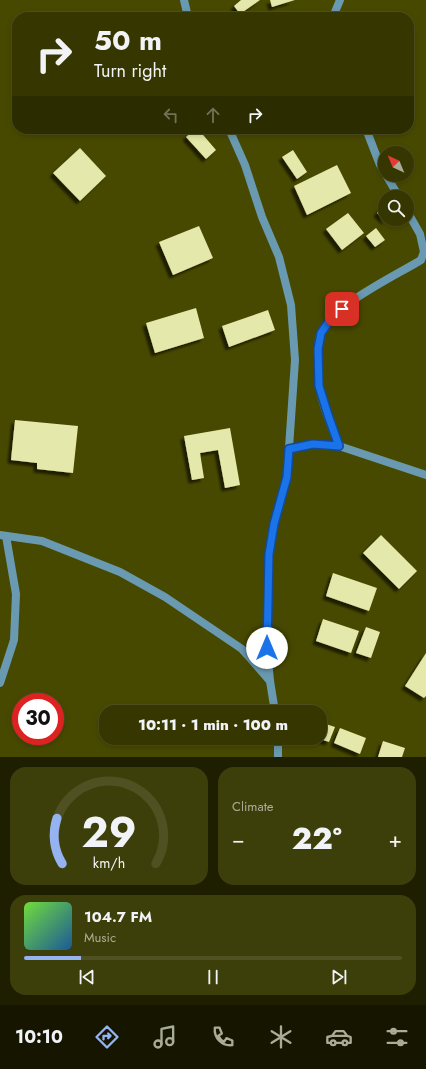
<!DOCTYPE html>
<html lang="en">
<head>
<meta charset="utf-8">
<style>
	:root { --surface:#363700; --page:#3d3f0a; --text:#f1f3f6; --muted:#aaac99; --line:#505122; --accent:#95b2f1 }
	body { margin:0; font-family:Jost,sans-serif; background:var(--page); color:var(--text); height:100vh; display:flex; flex-direction:column; font-size:15px; white-space:nowrap }
	* { box-sizing:border-box; margin:0 }
	p { font-size:13px; color:var(--muted) }
	.icon { flex:none; width:22px; height:22px; fill:none; stroke:currentColor; stroke-width:2; stroke-linecap:round; stroke-linejoin:round }
	.map { position:relative; height:757px; overflow:hidden }
	.sheet { display:flex; flex-direction:column; gap:10px; padding:10px; background:#1e1e00; flex:1 }
	.sheet>* { flex:none }
	.top-card { position:absolute; left:12px; top:12px; width:402px; height:122px; border-radius:16px; box-shadow:0 2px 6px #0003,0 0 0 1px var(--line); background:#363700; color:var(--text); overflow:hidden }
	.needle { width:26px; rotate:316deg }
	.tools { position:absolute; left:378px; top:146px; display:grid; gap:8px }
	.tools a { display:grid; place-items:center; width:36px; height:36px; border-radius:50%; background:var(--surface); box-shadow:0 2px 6px #0003,0 0 0 1px var(--line); font-size:20px }
	.speed { position:absolute; left:12px; top:693px; display:flex; gap:8px; font-size:20px; font-weight:700; text-align:center }
	.speed>* { display:grid; place-content:center; width:52px; height:52px; border-radius:50%; background:var(--surface); box-shadow:0 2px 6px #0003,0 0 0 1px var(--line); line-height:1 }
	.speed .limit { border:6px solid #d22; background:#fff; color:#111 }
	.pin { position:absolute; display:grid; place-items:center; width:34px; height:34px; color:#fff; margin:-17px; border-radius:8px; box-shadow:0 2px 6px #0006 }
	.me { position:absolute; width:44px; margin:-22px; rotate:0deg; stroke-linejoin:round; filter:drop-shadow(0 0 3px #0008) }
	.turn { display:flex; align-items:center; gap:14px; height:84px; padding:0 16px; font-size:18px }
	.turn .icon { width:52px; height:52px; stroke-width:2.5 }
	.turn b { display:block; font-size:28px; line-height:34px }
	.lanes { display:flex; align-items:center; height:38px; padding:0 16px; background:#0003; justify-content:center; gap:20px; direction:ltr }
	.lanes .off { opacity:.35 }
	.big { font-size:30px; font-weight:800; line-height:1.1 }
	.sheet .widget { flex:1; display:flex; flex-direction:column; justify-content:center; gap:6px; min-width:0; padding:0 14px; border-radius:16px; background:var(--page) }
	.sheet .dial { align-items:center; gap:0 }
	.dial svg { height:104px; overflow:visible; fill:none; stroke:var(--line); stroke-width:7; stroke-linecap:round; text-anchor:middle }
	.dial text { fill:var(--text); stroke:none }
	.song { display:flex; align-items:center; gap:12px }
	.cover { width:48px; height:48px; border-radius:6px; background:linear-gradient(135deg,hsl(100 70% 55%),hsl(210 70% 35%)) }
	.played { height:4px; border-radius:2px; background:linear-gradient(90deg,var(--accent) 15%,var(--line) 15%) }
	.keys { display:flex; justify-content:space-around; direction:ltr }
	.heat { display:flex; justify-content:space-between; align-items:center; font-size:22px; direction:ltr }
	.sheet .tiles { flex:1; display:grid; gap:10px; grid-template-columns:1fr 1fr }
	.widget:last-child { grid-column:span 2 }
	.trip { position:absolute; left:99px; top:705px; width:228px; height:40px; border-radius:16px; background:var(--surface); box-shadow:0 2px 6px #0003,0 0 0 1px var(--line); font-weight:800; line-height:40px; text-align:center }
	.menu { display:flex; height:64px; justify-content:space-around; align-items:center; background:#161600; color:var(--muted) }
	.menu .icon { width:28px; height:28px }
	.menu .selected { color:var(--accent) }
	.menu b { font-size:18px; color:var(--text) }
	.map>svg:first-child { display:block }
</style>
</head>
<body>
<div class="map">
<svg width="426" height="757" viewBox="0 0 426 757">
	<defs>
		<filter id="shadow"><feDropShadow dx="-3.5" dy="3.5" stdDeviation="1" flood-color="#0009"/></filter>
	</defs>
	<rect width="100%" height="100%" fill="#484900"/>
	<g fill="#e4e8aa" filter="url(#shadow)">
		<path d="M241,0H260L240,14L234,6Z"/>
		<path d="M270,0H295L272,7Z"/>
		<path d="M195,129H198L216,150L206,159L186,137Z"/>
		<path d="M80,148L106,176L80,201L53,173Z"/>
		<path d="M293,150L307,172L297,179L282,157Z"/>
		<path d="M337,165L351,193L307,215L294,186Z"/>
		<path d="M384,205L385,219H387L385,221L377,213Z"/>
		<path d="M348,213L364,233L342,250L326,229Z"/>
		<path d="M199,226L213,258L173,275L159,242Z"/>
		<path d="M376,228L385,240L375,247L366,236Z"/>
		<path d="M196,308L204,338L155,353L146,323Z"/>
		<path d="M268,310L275,330L229,347L222,326Z"/>
		<path d="M15,420L78,426L73,473L37,469V463L11,460Z"/>
		<path d="M230,428L240,485L225,488L218,450L200,453L204,478L192,480L184,436Z"/>
		<path d="M381,535L417,571L399,589L363,553Z"/>
		<path d="M333,573L377,588L369,611L326,596Z"/>
		<path d="M323,619L359,631L351,653L316,641Z"/>
		<path d="M366,627L380,632L371,658L356,653Z"/>
		<path d="M426,653V696L424,698L405,686Z"/>
		<path d="M320,722L335,727L329,742L320,739Z"/>
		<path d="M340,728L366,738L360,754L334,743Z"/>
		<path d="M383,741L405,748L402,757H378Z"/>
	</g>
	<g fill="none" stroke-linecap="round" stroke-linejoin="round">
		<g stroke="#699ab2" stroke-width="8">
			<path d="M184,0L188,17"/>
			<path d="M335,17V12L340,0"/>
			<path d="M229,129L245,165L262,217L279,257L291,305L295,360L287,477L274,524L269,554L267,648L270,681"/>
			<path d="M366,129L380,165L385,173"/>
			<path d="M386,175L399,197"/>
			<path d="M339,446C332,428 321,403 319,384C318,376 318,368 318,360C318,351 317,341 321,333C333,305 395,276 421,260L424,252L420,234L407,211"/>
			<path d="M289,449L313,444L339,446L426,475"/>
			<path d="M0,535L42,541L120,572L165,597L242,649L270,681L275,712"/>
			<path d="M0,683L14,640L16,594L6,536"/>
			<path d="M278,757V738"/>
		</g>
	</g>
	<g fill="none" stroke-linecap="round" stroke-linejoin="round">
		<defs>
			<path id="route" d="M267,648L269,554L274,524L287,477L289,449L313,444L339,446L328,415L319,386L318,349L321,333L332,317L342,309"/>
		</defs>
		<use href="#route" stroke="#114b97" stroke-width="10"/>
		<use href="#route" stroke="#1a73e8" stroke-width="7"/>
	</g>
</svg>
<div class="tools">
<a><svg class="needle" viewBox="-14 -14 28 28"><path d="M0-13l5 13h-10z" fill="#e53935"/><path d="M0 13l5-13h-10z" fill="#aaac99"/></svg></a>
<a><svg class="icon" aria-label="search" viewBox="0 0 24 24"><circle cx="10" cy="10" r="6"/><path d="M15 15l6 6"/></svg></a>
</div>
<div class="speed"><div class="limit">30</div></div>
<div class="pin" style="left:342px;top:309px;background:#d93025"><svg class="icon" aria-label="arrive" viewBox="0 0 24 24"><path d="M6 21V4h12l-3 4 3 4H6"/></svg></div>
<svg class="me" style="left:267px;top:648px" viewBox="-20 -20 40 40"><circle r="19" fill="#fff"/><path d="M0-13L10 11 0 6-10 11z" fill="#1a73e8"/></svg>
<div class="trip">10:11 · 1 min · 100 m</div>
<div class="top-card">
<div class="turn"><svg class="icon" aria-label="right" viewBox="0 0 24 24"><path d="M7 20v-9h11M14 6l5 5-5 5"/></svg><div><b>50 m</b>Turn right</div></div>
<div class="lanes"><svg class="icon off" aria-label="left" viewBox="0 0 24 24"><path d="M17 20v-9H6M10 6l-5 5 5 5"/></svg><svg class="icon off" aria-label="ahead" viewBox="0 0 24 24"><path d="M12 20V5M6 11l6-6 6 6"/></svg><svg class="icon" aria-label="right" viewBox="0 0 24 24"><path d="M7 20v-9h11M14 6l5 5-5 5"/></svg></div>
</div>
</div>
<section class="sheet">
<div class="tiles">
<div class="widget dial"><svg viewBox="0 0 100 80">
<path d="M14 69A42 42 0 1 1 86 69"/>
<path d="M14 69A42 42 0 0 1 10 34" stroke="#95b2f1"/>
<text x="50" y="56" font-size="32" font-weight="700">29</text>
<text x="50" y="72" font-size="11">km/h</text>
</svg></div>
<div class="widget"><p>Climate</p>
<div class="heat"><a>−</a><b class="big">22°</b><a>+</a></div>
</div>
<div class="widget">
<div class="song"><i class="cover"></i><div><b>104.7 FM</b><p>Music</p></div></div>
<div class="played"></div>
<div class="keys"><svg class="icon" aria-label="previous" viewBox="0 0 24 24"><path d="M18 5L8 12l10 7zM5 5v14"/></svg><svg class="icon" aria-label="pause" viewBox="0 0 24 24"><path d="M8 5v14M16 5v14"/></svg><svg class="icon" aria-label="next" viewBox="0 0 24 24"><path d="M6 5l10 7-10 7zM19 5v14"/></svg></div>
</div>
</div>
</section>
<nav class="menu">
<b>10:10</b>
<svg class="icon selected" aria-label="directions" viewBox="0 0 24 24"><path d="M12 3l9 9-9 9-9-9zM9 14v-3h6M13 9l2 2-2 2"/></svg>
<svg class="icon" aria-label="music" viewBox="0 0 24 24"><path d="M9 18V5l10-2v13"/><circle cx="6" cy="18" r="3"/><circle cx="16" cy="16" r="3"/></svg>
<svg class="icon" aria-label="phone" viewBox="0 0 24 24"><path d="M5 4h4l2 5-3 2q2 4 5 5l2-3 5 2v4C11 20 4 13 5 4z"/></svg>
<svg class="icon" aria-label="climate" viewBox="0 0 24 24"><path d="M12 3v18M4 7l16 10M4 17L20 7"/></svg>
<svg class="icon" aria-label="car" viewBox="0 0 24 24"><path d="M5 17H2v-5l4-1 3-4h7l3 4 3 1v5h-3M9 17h6M6 11h13"/><circle cx="7" cy="17" r="2"/><circle cx="17" cy="17" r="2"/></svg>
<svg class="icon" aria-label="filters" viewBox="0 0 24 24"><path d="M4 7h16M4 17h16"/><circle cx="9" cy="7" r="2"/><circle cx="15" cy="17" r="2"/></svg>
</nav>
</body>
</html>
